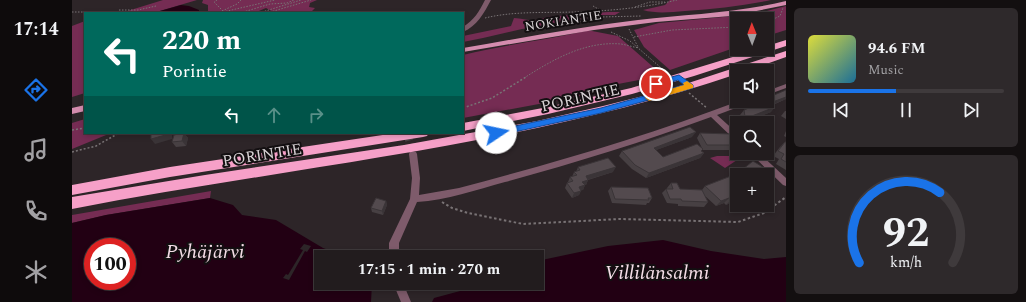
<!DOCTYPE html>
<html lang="en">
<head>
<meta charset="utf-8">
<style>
	:root { --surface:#221c1e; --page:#2e292b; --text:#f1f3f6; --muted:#a2a1a4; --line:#3f3a3c; --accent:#1a73e8 }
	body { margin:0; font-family:Spectral,serif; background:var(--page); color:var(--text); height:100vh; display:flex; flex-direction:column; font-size:15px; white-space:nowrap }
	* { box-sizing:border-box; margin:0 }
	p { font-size:13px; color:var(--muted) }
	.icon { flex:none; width:22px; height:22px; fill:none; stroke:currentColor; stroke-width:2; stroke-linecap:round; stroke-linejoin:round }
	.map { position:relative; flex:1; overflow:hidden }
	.details { display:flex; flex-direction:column; gap:8px; padding:8px; background:#130f10; width:240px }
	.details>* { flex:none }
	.hud { position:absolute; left:12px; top:12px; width:380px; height:122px; border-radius:0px; box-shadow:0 2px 6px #0003,0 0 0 1px var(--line); background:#00695c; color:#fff; overflow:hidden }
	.needle { width:26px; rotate:359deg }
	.tools { position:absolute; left:658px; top:12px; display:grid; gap:8px }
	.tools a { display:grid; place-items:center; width:44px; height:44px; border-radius:0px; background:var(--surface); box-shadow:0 2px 6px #0003,0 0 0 1px var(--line); font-size:20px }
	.speed { position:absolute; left:12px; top:238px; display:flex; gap:8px; font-size:20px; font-weight:700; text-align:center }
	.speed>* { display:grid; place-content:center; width:52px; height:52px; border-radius:50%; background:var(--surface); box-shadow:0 2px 6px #0003,0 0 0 1px var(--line); line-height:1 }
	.speed .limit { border:6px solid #d22; background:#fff; color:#111 }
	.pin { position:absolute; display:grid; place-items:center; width:34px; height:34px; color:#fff; margin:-17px; border:2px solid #fff; border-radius:50%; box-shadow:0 1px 4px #0007 }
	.me { position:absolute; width:44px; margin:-22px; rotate:79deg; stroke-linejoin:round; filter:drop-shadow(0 0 3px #0008) }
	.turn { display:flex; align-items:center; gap:14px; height:84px; padding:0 12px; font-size:18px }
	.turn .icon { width:52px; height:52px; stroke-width:2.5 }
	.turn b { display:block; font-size:28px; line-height:34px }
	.lanes { display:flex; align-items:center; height:38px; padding:0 12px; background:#0003; justify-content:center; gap:20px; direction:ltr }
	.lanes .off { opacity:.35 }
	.details .card { flex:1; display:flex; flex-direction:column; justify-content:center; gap:6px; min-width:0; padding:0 14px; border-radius:6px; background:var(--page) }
	.details .dial { align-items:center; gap:0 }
	.dial svg { height:104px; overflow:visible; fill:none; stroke:var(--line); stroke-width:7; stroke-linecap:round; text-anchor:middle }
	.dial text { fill:var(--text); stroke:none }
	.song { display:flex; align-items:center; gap:12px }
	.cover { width:48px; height:48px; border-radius:6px; background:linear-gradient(135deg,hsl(60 70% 55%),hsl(200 70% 35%)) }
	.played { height:4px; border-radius:2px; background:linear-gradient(90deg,var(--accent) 45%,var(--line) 45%) }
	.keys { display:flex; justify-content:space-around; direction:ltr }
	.trip { position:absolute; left:242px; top:250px; width:230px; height:40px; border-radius:0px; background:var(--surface); box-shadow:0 2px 6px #0003,0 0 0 1px var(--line); font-weight:700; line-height:40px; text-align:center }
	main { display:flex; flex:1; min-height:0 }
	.tab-bar { display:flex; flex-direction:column; width:72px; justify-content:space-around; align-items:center; background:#0e0b0c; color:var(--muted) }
	.tab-bar .icon { width:28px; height:28px }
	.tab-bar .current { color:var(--accent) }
	.tab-bar b { font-size:18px; color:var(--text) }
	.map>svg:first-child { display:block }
</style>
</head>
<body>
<main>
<nav class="tab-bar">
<b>17:14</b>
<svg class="icon current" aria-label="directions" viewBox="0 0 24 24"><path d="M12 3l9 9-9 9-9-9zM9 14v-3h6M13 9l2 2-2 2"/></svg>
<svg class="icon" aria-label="music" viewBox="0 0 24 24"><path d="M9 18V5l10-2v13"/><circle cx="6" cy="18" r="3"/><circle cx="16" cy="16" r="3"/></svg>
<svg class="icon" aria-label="phone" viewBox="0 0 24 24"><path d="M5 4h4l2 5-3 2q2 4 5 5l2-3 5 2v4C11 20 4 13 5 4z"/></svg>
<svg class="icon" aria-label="climate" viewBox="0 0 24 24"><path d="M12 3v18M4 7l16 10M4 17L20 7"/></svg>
</nav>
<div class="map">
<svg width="714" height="302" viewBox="0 0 714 302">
	<rect width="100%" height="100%" fill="#2d2528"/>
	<g fill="#752c53">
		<path d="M91,0H125L81,13H49Z"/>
		<path d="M131,0H245L238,3L237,7L243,8L240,11L235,13H203L194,8L182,13H136V5L130,3Z"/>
		<path d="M598,0H699C671,6 642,9 613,11C599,12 585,14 571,10L593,5Z"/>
		<path d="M714,6V30L695,36V19H665V47L598,70L572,47L562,30L587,23L683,14Z"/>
		<path d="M536,12H548L543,15H527L450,29L411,38L391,42V36L439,26L442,18C454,19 462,23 474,17Z"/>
		<path d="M13,21V93L0,97V26Z"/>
		<path d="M514,31H520L546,36L588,73V76L546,84L513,95L483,101L391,118V55C432,45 473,40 514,31Z"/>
		<path d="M13,119V133H39L0,149V123Z"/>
		<path d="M645,156H660L665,160L653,168L638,158Z"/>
		<path d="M139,191L138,198L34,215L0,223V215Z"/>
	</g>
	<g fill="#220013" fill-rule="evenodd">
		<path d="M109,5L117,6L127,10V13H81Z"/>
		<path d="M138,198L161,205L170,215L204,220L251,248L276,257H249V283H300L299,302H0V223L34,215ZM21,247H55V281H21Z"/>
		<path d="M591,240L639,251L692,259L714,257V302H360L362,298L418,283H465V261L536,246Z"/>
	</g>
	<path fill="#2d2528" d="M232,244L239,246L235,252L233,251L217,280L211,278L214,274L216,275L231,250L228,249Z"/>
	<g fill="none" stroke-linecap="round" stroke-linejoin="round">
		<path stroke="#473f42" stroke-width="8" stroke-dasharray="8 3.5" stroke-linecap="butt" d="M335,133L341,154"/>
		<g stroke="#797375" stroke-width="1" stroke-dasharray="1.5 1.5" stroke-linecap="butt">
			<path d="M145,0L142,2L153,13"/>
			<path d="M521,6L528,10"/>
			<path d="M563,7L578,2H593"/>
			<path d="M47,10H66L84,6"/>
			<path d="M150,11L165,4L169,0"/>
			<path d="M0,12H38"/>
			<path d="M151,12L203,0"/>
			<path d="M168,13L198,4L215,3L222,0"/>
			<path d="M187,13L229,0"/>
			<path d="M195,13L239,0"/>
			<path d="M413,18C442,11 472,13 502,12C536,11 571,8 605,0"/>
			<path d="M695,22L708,16L711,8"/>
			<path d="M490,26L529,17L569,16"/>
			<path d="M557,29L566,47"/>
			<path d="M539,32L558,41L595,73"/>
			<path d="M562,37L600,30L665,27"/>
			<path d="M452,78C482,59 513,41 549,44C555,45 561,47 567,48"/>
		</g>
		<g stroke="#797375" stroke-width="1.5" stroke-dasharray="2 2" stroke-linecap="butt">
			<path d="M617,93L635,108"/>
			<path d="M391,108L420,98L454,77"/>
			<path d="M0,130L13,128"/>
			<path d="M0,152L24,146L47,133"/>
		</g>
		<path stroke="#797375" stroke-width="2" stroke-dasharray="2.5 2.5" stroke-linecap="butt" d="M370,202L380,208L396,213L451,224L548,219L666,222L692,213L714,197"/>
		<g fill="#7e5b6b" fill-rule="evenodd">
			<path d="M413,0H419C412,13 405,26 391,32V27C402,20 407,12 413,0Z"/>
			<path d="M607,76L620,84V88H616L605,79L604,78Z"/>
			<path d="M714,84V88L695,95V91Z"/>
			<path d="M667,101H678L677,103L645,115L665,133V140L662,139L639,117C571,142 503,163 433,182C404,190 375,200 345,202L327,243V257H317V243L338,199L340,178L337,154L338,152H344L345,154L348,178L347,195L387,188C482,163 575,136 667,101Z"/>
			<path d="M678,153H687L714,178V186L711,185Z"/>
			<path d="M321,283H331L339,302H329Z"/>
		</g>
		<g fill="#d48cae" fill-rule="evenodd">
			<path d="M714,1V5L659,16L584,22L522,30L391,52V48C449,38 507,27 566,20C616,14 665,13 714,1Z"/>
			<path d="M13,105V111L0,114V108Z"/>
		</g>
		<g fill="#f6a0c8" fill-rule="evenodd">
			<path d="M714,40V46L622,76L560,94L476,114L391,131V123L476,107L559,88L687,49H695V46Z"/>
			<path d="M714,51V57L674,71H665V74C450,147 222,166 0,209V197L133,175L332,145L465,121L531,106L595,90Z"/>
			<path d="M324,133H357L355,136L351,137L98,177L0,195V185L98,167Z"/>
		</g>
	</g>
	<g fill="#474043">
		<path d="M714,99L701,105L699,112L678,120L677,123H669L668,115L672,110L689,103L690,101Z"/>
		<path d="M713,111H714V119L709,116Z"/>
		<path d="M714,131V137L712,136Z"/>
		<path d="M112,133L116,138L114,146L104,147L100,142Z"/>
		<path d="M628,133L665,142L663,144L664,145L659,150H631L625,138Z"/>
		<path d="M620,137L584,150L591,157L629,151L632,153L628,158L574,178L560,169L547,156L550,151Z"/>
		<path d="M713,142H714V170L704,164L707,159L701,156L708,147Z"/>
		<path d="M506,167L541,172L516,180L514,185H513L511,190H509L507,195L500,198L493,188L495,183L496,182L498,177H500L502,172H504Z"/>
		<path d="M670,170L695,175H666Z"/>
		<path d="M599,183L608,189L630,190L633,186L665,200L654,205L652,203L644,206L632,195L636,202L632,207L606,206V204L595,203L590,193L594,189H595V188Z"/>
		<path d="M539,187L580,198L577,203H575L574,205L540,203L536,191Z"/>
		<path d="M314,201L315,205L311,215L300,212L299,208Z"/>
	</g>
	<g fill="#3a3437">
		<path d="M714,97V99L695,107L698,103Z"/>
		<path d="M703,107L699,112L676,121L680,116Z"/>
		<path d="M624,132L620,137L579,152L582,148Z"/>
		<path d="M97,133H100V139L83,144L79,139Z"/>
		<path d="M112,133L116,138L114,146L110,141Z"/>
		<path d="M632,153L628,158L574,178L577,173Z"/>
		<path d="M544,167L541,172L511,181L514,176Z"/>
		<path d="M516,180L514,185L508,186L510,182Z"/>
		<path d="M513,185L511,190L504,192L507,187Z"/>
		<path d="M509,191L507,195L500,198L502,193Z"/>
		<path d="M665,197V200L654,205L659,200Z"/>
		<path d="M657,198L652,203L644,206L649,201Z"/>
		<path d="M314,201L315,205L311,215L310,211Z"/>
	</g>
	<g fill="#534a4e" stroke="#3a3437">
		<path d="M714,90V97L698,103L695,101V98Z"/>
		<path d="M694,101L703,107L680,116L677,123H674L672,110Z"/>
		<path d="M618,127L624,132L582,148L591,157L625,144L631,149L629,151L632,153L577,173L563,165L550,151Z"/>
		<path d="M79,133H97V134L79,139Z"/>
		<path d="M112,133L110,141L100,142L102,135Z"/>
		<path d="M628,133L659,134L665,142H661L664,145H635Z"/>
		<path d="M713,142H714V162L709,159L712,154L706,151Z"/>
		<path d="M536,158L544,167L514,176L516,180L510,182L513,185L507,187L509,191L502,193L495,183L501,181L498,177L505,175L502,172L508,170L506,167Z"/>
		<path d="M681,161L702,174L695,181V175H677V174L670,170Z"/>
		<path d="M659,176L665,181V197L659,200L657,198L649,201L633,186Z"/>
		<path d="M599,183H605L608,189L630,190L636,202L610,201L609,199H598L594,189H601Z"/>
		<path d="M539,187L576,188L580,198H576L577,200L543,199Z"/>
		<path d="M304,198L314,201L310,211L299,208Z"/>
	</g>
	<path fill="#1a73e8" stroke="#114b97" d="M607,75L621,85V88L529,113L424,136L420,133L424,130L529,108L612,85L606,80L584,87L580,84L581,82Z"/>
	<path fill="#f59e0b" d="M615,81L621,85V88L577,101L573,98L575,96L612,85L611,83Z"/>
	<g text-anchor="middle" stroke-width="4" stroke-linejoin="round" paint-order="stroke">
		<g font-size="13" fill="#d8d3d5" stroke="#130f11">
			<text transform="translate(491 20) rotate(-9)" y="5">NOKIANTIE</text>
		</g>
		<g font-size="16" fill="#d8d3d5" stroke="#130f11">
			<text transform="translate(508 97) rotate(-13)" y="6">PORINTIE</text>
			<text transform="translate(190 154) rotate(-9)" y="6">PORINTIE</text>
		</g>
		<g font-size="20" font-style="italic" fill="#f4dde7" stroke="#130f11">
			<text x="133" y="258">Pyhäjärvi</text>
			<text x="585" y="279">Villilänsalmi</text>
		</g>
	</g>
</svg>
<div class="tools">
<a><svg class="needle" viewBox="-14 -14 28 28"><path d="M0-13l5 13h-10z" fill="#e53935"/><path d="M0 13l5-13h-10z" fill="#a2a1a4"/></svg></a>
<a><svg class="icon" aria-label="sound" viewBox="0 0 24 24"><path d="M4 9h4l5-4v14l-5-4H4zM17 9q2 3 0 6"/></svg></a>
<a><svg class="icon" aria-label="search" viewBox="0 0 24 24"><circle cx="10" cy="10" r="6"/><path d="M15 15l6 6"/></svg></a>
<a>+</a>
</div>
<div class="speed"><div class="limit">100</div></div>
<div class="pin" style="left:584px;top:84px;background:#d93025"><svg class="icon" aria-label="arrive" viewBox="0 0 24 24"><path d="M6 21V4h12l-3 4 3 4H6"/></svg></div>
<svg class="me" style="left:424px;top:133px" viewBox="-20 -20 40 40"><circle r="19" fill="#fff"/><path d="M0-13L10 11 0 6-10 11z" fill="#1a73e8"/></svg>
<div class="trip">17:15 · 1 min · 270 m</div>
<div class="hud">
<div class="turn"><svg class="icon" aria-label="left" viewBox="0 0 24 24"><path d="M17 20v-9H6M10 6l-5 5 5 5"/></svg><div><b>220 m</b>Porintie</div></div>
<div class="lanes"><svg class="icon" aria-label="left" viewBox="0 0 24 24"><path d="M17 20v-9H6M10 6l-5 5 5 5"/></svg><svg class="icon off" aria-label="ahead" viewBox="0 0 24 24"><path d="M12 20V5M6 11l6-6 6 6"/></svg><svg class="icon off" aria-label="right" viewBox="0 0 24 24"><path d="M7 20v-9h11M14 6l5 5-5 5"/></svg></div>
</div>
</div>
<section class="details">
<div class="card">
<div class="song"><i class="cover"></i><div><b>94.6 FM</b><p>Music</p></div></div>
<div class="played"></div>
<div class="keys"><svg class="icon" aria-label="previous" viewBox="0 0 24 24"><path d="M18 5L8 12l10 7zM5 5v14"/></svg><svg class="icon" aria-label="pause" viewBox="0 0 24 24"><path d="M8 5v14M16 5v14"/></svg><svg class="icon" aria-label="next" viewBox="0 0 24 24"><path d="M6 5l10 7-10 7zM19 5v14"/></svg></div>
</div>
<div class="card dial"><svg viewBox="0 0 100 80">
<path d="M14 69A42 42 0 1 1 86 69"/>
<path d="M14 69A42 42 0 0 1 76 15" stroke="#1a73e8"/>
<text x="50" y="56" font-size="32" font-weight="700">92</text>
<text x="50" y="72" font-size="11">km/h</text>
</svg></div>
</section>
</main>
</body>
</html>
